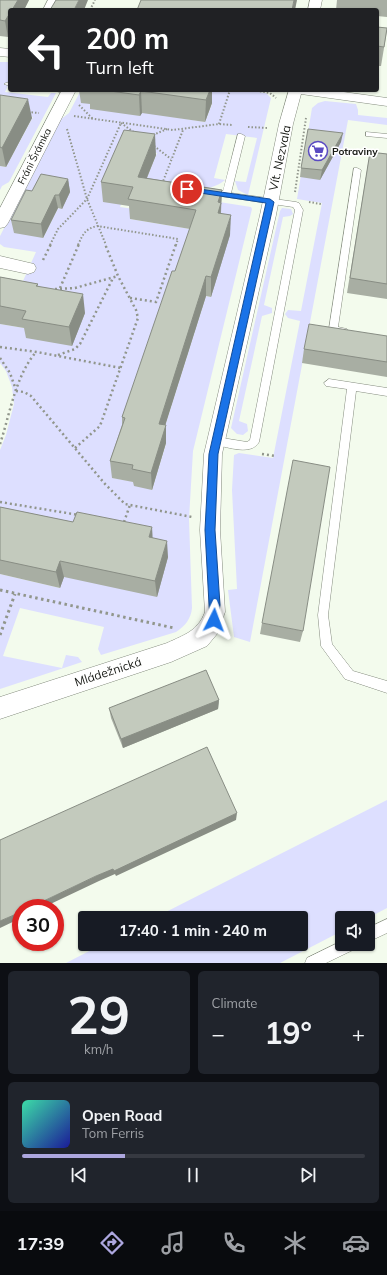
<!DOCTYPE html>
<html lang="en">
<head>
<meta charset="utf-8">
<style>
	:root { --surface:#171b24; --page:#20242c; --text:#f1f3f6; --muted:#9ea1a6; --line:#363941; --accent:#ada7df }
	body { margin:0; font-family:Mulish,sans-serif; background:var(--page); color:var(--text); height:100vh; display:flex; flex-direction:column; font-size:15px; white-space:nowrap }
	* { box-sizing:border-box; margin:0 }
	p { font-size:13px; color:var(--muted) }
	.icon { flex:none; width:22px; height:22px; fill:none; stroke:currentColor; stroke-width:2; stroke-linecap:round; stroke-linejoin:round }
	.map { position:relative; height:963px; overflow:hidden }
	.drawer { display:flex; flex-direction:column; gap:8px; padding:8px; background:#0d0f14; flex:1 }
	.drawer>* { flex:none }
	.guide { position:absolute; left:8px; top:8px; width:371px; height:84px; border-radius:4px; box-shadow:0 1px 3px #0004; background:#202124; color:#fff; overflow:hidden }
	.controls { position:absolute; left:335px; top:911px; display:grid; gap:8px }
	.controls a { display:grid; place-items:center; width:40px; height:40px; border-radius:4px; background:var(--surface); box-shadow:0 1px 3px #0004; font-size:20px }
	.speed { position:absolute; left:12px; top:899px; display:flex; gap:8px; font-size:20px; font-weight:700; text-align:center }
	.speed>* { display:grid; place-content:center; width:52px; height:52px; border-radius:50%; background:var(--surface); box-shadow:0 1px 3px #0004; line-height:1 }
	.speed .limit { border:6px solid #d22; background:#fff; color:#111 }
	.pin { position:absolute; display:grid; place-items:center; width:34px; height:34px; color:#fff; margin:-17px; border:2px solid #fff; border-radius:50%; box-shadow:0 1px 4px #0007 }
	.me { position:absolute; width:44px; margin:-22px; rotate:3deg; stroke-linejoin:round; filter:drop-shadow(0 0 3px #0008) }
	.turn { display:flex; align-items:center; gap:14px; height:84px; padding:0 12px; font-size:18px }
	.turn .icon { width:52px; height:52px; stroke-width:2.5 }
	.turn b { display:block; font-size:28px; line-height:34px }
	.big { font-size:30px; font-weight:700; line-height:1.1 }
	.drawer .card { flex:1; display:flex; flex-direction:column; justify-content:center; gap:6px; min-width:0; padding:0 14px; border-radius:6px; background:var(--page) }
	.drawer .dial { align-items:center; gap:0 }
	.dial b { font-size:52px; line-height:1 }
	.song { display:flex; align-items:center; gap:12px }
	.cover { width:48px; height:48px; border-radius:6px; background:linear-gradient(135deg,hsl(160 70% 55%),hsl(240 70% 35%)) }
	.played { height:4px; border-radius:2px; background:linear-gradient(90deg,var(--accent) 30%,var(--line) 30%) }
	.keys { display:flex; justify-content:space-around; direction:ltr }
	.heat { display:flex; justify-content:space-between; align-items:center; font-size:22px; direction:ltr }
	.drawer .tiles { flex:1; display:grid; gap:8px; grid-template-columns:1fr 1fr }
	.card:last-child { grid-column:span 2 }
	.trip { position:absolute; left:78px; top:911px; width:230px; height:40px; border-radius:4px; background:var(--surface); box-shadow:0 1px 3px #0004; font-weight:700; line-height:40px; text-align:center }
	.menu { display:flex; height:64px; justify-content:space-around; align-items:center; background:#090b0e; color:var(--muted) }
	.menu .icon { width:28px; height:28px }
	.menu .on { color:var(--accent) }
	.menu b { font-size:18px; color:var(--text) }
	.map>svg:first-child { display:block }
</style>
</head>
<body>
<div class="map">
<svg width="387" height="963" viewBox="0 0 387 963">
	<rect width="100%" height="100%" fill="#f3fbed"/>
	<g fill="#dddfff" fill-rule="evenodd">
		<path d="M0,62H10V81L5,92L48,97L51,93H56L9,182L2,186L0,190V166L6,167L33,117L20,115L0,119Z"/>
		<path d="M81,90L144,108L155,114L205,122L212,104L121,90H240L266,93L271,98L248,195L238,190L235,181L246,182L257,138L226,134L214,178L225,180C210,193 181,191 162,193L251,207L252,209L193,451L189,519L192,608C191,619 185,626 176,632L101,655L98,649L104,627L20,608L3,656L62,668L66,655L78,657L82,662L0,689V574L60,588L0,523V450L6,435L14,404L12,387L6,371L0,363V324L30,329L55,307L0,295V277L23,281L36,252L4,247L0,244V236L60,120L69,113ZM143,151L157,153L142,189L221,211L218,222L211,297L206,296L160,442L166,444L152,490L135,482L113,478L196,230L130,219L134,209L120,207ZM29,204L62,209L58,208L43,238Z"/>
		<path d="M325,101L356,104L358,110V115L387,118V125L348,120L250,642L234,637L228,590L237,589L232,490L234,455L239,453L273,458L300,321L288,318L285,314L288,310L301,311L322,203L297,199L312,108L318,103Z"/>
		<path d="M282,208L291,209L293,214L290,216L283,217L264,305L272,308V313L262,316L239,421L247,424L248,431L243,435L237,434L231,428L280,211Z"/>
		<path d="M387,800V908L368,918H342V931L280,963H66L103,944H301V918H154Z"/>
	</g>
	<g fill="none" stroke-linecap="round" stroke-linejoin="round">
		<defs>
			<g id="service">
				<path d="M10,82V86L4,84L6,83Z"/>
				<path d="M52,90H69L72,92L68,94Z"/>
				<path d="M366,132L387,134V138L366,136Z"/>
				<path d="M238,134H241L245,136L231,193L296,202L299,203L303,210L259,442C251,456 228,447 216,445L213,444L211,441L213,438L216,437L247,442L250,440L295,210L293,207L206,194L205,192L209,189L223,191Z"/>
				<path d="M354,168H357L361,170L338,327L347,329L348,331L344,334L330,331L329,329Z"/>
				<path d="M329,379L387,388V396L356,391L328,615L332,644L353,671L387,681V693L345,679L321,646L318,615L347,389L326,386L324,383Z"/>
				<path d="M387,919V933L368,942V928Z"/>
				<path d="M342,941V944H357L355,949L326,963H305L307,958Z"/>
			</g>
			<g id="minor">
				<path d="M48,0H60L55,10H43Z"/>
				<path d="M310,0H322L320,10H308Z"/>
				<path d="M0,48L10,49V57L0,56Z"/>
				<path d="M62,90H76L8,223L5,227L0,228V208Z"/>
				<path d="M289,90H329L387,98V106L301,94L293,124L276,215L222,454L220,530L225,612L217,634L207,646L171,662L0,719V697L167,643C184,635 198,631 205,612L200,530L204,454L260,215L279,124Z"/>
				<path d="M0,256L34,264L36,268L34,272L28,274L0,268Z"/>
			</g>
		</defs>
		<use href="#service" stroke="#858c7f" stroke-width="1"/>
		<use href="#minor" stroke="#858c7f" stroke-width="1"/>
		<g stroke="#91968c" stroke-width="2" stroke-dasharray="1.5 2" stroke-linecap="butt">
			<path d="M90,10L95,0"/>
			<path d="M253,90L270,93L276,98"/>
			<path d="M79,105L93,119"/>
			<path d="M28,112L39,113"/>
			<path d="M74,116L173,130L219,124L233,125"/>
			<path d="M121,123L135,133"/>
			<path d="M219,124L230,90"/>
			<path d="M248,127L268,128"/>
			<path d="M67,129L87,199L106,245"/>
			<path d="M153,135L167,129"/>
			<path d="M154,146L171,159"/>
			<path d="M162,184L183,130"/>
			<path d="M295,192L306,118"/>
			<path d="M309,202L321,204"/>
			<path d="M50,245L58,229L87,199L121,123"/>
			<path d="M78,245C83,234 85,229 97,226L178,239L176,245"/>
		</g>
		<g stroke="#91968c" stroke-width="2.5" stroke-dasharray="2 3" stroke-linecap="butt">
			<path d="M43,260L51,244"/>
			<path d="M60,288L79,244"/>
			<path d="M55,289L75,288L118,276"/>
			<path d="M130,298L156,302L176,244"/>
			<path d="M0,347L37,352L121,368"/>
			<path d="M58,355L75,349L80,344L113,278"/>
			<path d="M0,358L10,373L16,390"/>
			<path d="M16,391L24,392L31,396L105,484L125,504L192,517"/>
			<path d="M0,444C10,414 15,377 36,352"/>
			<path d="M75,448L100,426L138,318L136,310L118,276L105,244"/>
			<path d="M262,454L275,456"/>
			<path d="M0,502L79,515"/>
			<path d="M124,522L130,505"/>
		</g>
		<g stroke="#91968c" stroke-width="3" stroke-dasharray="2.5 3.5" stroke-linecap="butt">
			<path d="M0,590L174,628"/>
			<path d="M0,635L15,594"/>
		</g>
		<use href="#service" fill="#fff" fill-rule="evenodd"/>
		<use href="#minor" fill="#fff" fill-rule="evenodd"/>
	</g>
	<g fill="#a8aea3">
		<path d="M0,0H29L24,10H10V34L8,37L0,36Z"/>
		<path d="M337,0H387V17L377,16V10H336Z"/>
		<path d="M377,27L387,30L381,66H377Z"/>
		<path d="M79,90H212V103L205,122L142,113L140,116L90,109V104L81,103Z"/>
		<path d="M0,95L32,118L6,167L0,166Z"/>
		<path d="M341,142L320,180L300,177L301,168Z"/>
		<path d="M370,152L387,154V299L347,293Z"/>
		<path d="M156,155L147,178L222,190L221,213L230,235L211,297L206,296L165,425L166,443L152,490L134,486L133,482L112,478L110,461L122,425V417L175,271L190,229L130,219L129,206L103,202L101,182Z"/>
		<path d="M68,179L70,192L62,209L58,208L43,238L14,233L11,220L32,191Z"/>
		<path d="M0,277L38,284V286L85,313L72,346L26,338L24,328L0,324Z"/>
		<path d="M387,336V377L302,363L304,349Z"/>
		<path d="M0,507L73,522L152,538L168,557L157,597L64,577L60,588L0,574Z"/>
		<path d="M262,623L303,631L300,642L260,634Z"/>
		<path d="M219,700L218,709L123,748L111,718L109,708Z"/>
	</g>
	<g fill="#888d84">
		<path d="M18,0H29L24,10H12Z"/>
		<path d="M79,0H88L84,10H74Z"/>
		<path d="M294,0H297L295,10H292Z"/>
		<path d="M10,13V34L8,37L5,21Z"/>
		<path d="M210,90H212V103L205,122L206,100Z"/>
		<path d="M141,91L142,113L140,116L139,95Z"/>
		<path d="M28,99L32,118L6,167L2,148Z"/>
		<path d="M343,133L341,142L320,180L322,170Z"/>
		<path d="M155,134L156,155L139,197L138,177Z"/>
		<path d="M68,179L70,192L62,209L59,195Z"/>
		<path d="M222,190L220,223L217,233L218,202Z"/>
		<path d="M55,195L58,208L43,238L41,224Z"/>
		<path d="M231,215L230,235L211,297V277Z"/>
		<path d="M206,276V296L160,442L159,424Z"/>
		<path d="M83,294L85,313L72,346L69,327Z"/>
		<path d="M166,425V443L152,490L151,473Z"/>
		<path d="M152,527L153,544L149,537Z"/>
		<path d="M167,541L168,557L157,597L155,581Z"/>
		<path d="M60,561L64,577L60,588L56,572Z"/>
		<path d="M219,700L218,709L123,748L121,739Z"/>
		<path d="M237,813L236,820L116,876L115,874L99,881L42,908H29L96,876Z"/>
		<path d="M21,912V918L0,928V921Z"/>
	</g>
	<g fill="#c3cabd" stroke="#888d84">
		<path d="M0,0H18L12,10H10V13L5,21L0,20Z"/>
		<path d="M56,0H79L74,10H50Z"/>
		<path d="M141,0H294L292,10H137Z"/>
		<path d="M377,27L387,28L384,47L377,46Z"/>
		<path d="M103,90H210L206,100L141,91L139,95Z"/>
		<path d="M0,95L28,99L2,148L0,147Z"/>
		<path d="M308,129L343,133L322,170L301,168Z"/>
		<path d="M124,130L155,134L138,177L222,190L218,202L221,203L218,213L231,215L211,277L206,276L159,424L166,425L151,473L132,469L133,465L110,461L125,418L122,417L172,271H175L196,210L128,199L133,187L101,182Z"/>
		<path d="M370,152L387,154V284L350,278Z"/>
		<path d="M41,174L68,179L59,195H55L41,224L11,220L26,190L32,191Z"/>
		<path d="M0,277L38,284L36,286L83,294L69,327L22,319L26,311L0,306Z"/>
		<path d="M309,324L387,336V362L304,349Z"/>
		<path d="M293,460L330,467L303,631L262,623Z"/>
		<path d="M0,507L73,522L77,512L152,527L149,537L167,541L155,581L60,561L56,572L0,560Z"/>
		<path d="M206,670L219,700L121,739L109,708Z"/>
		<path d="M207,747L237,813L114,871L113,869L96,876L29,908H21V912L0,921V840Z"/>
	</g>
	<path fill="#1a73e8" stroke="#114b97" d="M185,187L270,199L274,202L218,454L215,530L220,605L217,623L214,624L210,623L205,530L209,454L266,203L187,191L184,189Z"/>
	<defs>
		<symbol id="supermarket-ring" viewBox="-11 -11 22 22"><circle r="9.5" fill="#fff" stroke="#5a4ac2" stroke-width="1.5"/><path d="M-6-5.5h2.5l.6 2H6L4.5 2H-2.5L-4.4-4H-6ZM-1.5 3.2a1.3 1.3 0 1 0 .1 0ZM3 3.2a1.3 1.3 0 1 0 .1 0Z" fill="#5a4ac2"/></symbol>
	</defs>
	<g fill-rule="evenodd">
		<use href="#supermarket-ring" x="307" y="140" width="22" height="22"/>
	</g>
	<g text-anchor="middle" stroke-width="3" stroke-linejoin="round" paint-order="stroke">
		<g font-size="10" font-weight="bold" fill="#191b16" stroke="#fff" text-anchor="start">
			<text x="332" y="155">Potraviny</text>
		</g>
		<g font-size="10" fill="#191b16" stroke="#fff">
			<text transform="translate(34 156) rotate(-63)" y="4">Fráni Šrámka</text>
		</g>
		<g font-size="12" fill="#191b16" stroke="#fff">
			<text transform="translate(280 158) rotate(-78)" y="4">Vít. Nezvala</text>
			<text transform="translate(108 672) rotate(-18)" y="4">Mládežnická</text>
		</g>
	</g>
</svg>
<div class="controls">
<a><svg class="icon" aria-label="sound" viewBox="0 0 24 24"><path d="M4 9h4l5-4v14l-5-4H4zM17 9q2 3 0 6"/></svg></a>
</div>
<div class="speed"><div class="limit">30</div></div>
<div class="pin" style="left:187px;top:189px;background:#d93025"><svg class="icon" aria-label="arrive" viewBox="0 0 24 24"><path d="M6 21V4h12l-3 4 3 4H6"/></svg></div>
<svg class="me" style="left:214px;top:620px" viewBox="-20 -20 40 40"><path d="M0-17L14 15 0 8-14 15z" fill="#1a73e8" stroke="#fff" stroke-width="4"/></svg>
<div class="trip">17:40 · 1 min · 240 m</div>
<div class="guide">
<div class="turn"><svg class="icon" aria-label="left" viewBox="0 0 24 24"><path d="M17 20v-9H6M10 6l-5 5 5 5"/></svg><div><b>200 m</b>Turn left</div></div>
</div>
</div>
<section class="drawer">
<div class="tiles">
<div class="card dial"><b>29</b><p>km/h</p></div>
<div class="card"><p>Climate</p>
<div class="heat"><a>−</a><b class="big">19°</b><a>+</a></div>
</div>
<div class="card">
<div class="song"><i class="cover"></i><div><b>Open Road</b><p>Tom Ferris</p></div></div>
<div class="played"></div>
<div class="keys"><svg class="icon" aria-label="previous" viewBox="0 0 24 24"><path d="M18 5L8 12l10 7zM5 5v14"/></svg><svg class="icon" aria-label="pause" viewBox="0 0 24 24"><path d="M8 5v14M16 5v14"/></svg><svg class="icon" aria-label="next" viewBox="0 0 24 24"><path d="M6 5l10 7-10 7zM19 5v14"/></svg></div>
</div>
</div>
</section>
<nav class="menu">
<b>17:39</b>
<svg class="icon on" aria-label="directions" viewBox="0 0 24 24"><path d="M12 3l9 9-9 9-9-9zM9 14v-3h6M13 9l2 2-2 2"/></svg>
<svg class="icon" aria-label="music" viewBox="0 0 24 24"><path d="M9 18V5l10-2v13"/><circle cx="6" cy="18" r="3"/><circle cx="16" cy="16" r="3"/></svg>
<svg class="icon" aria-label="phone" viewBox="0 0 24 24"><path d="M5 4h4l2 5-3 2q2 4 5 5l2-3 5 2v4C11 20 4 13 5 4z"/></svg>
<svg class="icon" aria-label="climate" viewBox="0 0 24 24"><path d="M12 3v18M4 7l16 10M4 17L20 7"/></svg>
<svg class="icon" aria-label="car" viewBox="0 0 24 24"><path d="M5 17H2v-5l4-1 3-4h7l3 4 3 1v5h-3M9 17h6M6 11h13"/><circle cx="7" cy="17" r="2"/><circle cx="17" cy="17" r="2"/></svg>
</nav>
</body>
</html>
